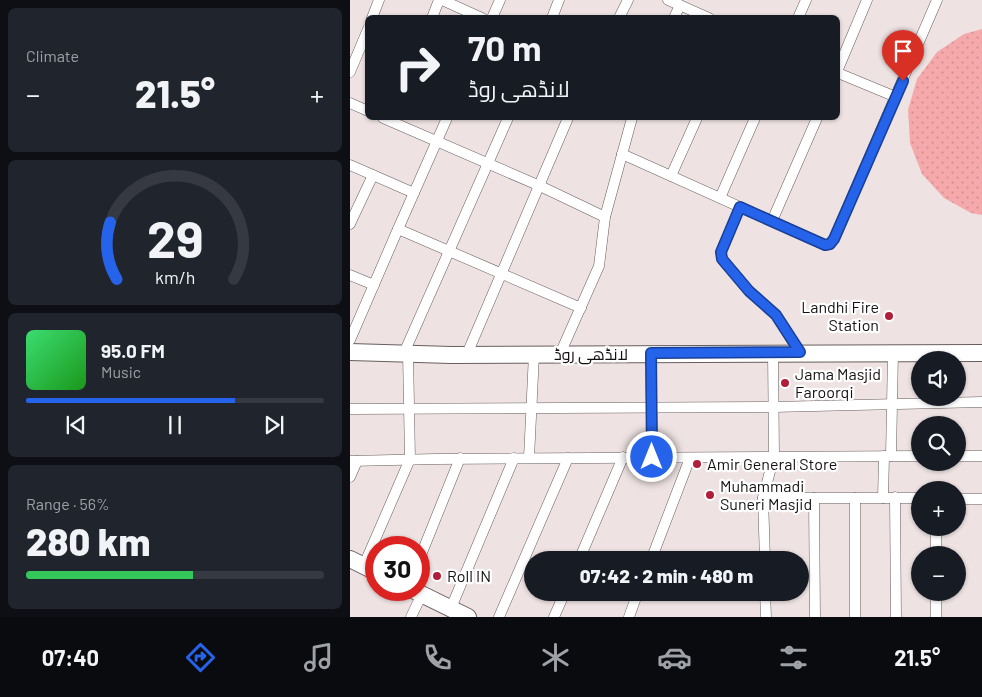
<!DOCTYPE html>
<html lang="en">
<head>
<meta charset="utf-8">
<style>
	:root { --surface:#171b24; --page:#20242c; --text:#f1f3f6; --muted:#9ea1a6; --line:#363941; --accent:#2563eb }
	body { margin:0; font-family:Barlow,Cairo,sans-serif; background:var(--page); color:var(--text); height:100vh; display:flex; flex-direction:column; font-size:19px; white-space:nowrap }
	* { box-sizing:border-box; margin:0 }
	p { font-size:16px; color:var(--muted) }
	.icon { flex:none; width:28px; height:28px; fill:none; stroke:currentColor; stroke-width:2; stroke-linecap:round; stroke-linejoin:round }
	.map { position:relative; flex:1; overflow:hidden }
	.side { display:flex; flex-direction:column; gap:8px; padding:8px; background:#0d0f14; width:350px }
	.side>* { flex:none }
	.top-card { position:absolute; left:15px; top:15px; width:475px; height:105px; border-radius:8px; box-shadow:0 1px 4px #0004; background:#171b24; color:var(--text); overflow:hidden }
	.tools { position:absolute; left:561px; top:351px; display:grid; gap:10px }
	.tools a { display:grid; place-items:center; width:55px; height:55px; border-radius:50%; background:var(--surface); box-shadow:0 1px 4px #0004; font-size:25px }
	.speed { position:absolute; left:15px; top:536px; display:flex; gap:10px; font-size:25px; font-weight:700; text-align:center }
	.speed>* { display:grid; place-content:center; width:65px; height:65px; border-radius:50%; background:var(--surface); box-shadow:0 1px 4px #0004; line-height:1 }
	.speed .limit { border:8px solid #d22; background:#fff; color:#111 }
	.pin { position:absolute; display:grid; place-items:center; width:42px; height:42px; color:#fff; margin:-51px -21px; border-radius:50% 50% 50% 0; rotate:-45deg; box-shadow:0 0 5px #0007 }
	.pin .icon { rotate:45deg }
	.me { position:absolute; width:55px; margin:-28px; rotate:0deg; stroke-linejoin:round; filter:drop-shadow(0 0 4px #0008) }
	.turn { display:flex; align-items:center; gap:18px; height:105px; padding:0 20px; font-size:22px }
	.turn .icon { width:65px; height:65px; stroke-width:2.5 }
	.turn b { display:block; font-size:35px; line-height:42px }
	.big { font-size:38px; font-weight:800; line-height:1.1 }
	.side .card { flex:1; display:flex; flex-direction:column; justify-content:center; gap:8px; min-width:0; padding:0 18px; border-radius:8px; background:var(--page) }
	.side .dial { align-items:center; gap:0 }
	.dial svg { height:130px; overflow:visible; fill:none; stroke:var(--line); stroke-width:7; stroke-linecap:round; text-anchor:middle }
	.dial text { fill:var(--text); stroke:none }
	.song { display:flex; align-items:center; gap:15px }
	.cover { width:60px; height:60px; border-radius:8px; background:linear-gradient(135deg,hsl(140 70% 55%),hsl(120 70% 35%)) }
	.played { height:5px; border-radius:2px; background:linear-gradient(90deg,var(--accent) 70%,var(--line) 70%) }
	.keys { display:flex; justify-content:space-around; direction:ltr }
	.heat { display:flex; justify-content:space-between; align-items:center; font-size:28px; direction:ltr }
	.charge { height:8px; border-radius:4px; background:linear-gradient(90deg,#34c759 56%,var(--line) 0) }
	.trip { position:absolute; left:174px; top:551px; width:285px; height:50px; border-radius:25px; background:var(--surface); box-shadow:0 1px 4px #0004; font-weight:800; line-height:50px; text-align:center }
	.menu { display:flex; height:80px; justify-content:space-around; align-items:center; background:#090b0e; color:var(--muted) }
	.menu .icon { width:35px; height:35px }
	.menu .current { color:var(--accent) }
	.menu b { font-size:22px; color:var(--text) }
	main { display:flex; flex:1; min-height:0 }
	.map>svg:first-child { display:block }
</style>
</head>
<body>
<main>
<section class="side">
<div class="card"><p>Climate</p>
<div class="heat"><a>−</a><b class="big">21.5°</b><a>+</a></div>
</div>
<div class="card dial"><svg viewBox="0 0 100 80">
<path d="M14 69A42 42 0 1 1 86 69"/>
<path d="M14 69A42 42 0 0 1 10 34" stroke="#2563eb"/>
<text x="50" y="56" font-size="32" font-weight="700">29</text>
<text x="50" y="72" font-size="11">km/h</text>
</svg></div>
<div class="card">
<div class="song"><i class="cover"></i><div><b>95.0 FM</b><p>Music</p></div></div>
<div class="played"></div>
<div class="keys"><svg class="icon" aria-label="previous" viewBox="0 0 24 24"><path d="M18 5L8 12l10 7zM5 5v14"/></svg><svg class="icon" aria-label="pause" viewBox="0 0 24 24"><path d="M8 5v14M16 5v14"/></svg><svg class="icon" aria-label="next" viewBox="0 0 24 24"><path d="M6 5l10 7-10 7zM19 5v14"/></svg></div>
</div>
<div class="card"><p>Range · 56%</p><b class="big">280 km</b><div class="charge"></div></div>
</section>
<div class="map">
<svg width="632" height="617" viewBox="0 0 632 617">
	<defs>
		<pattern id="grass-dots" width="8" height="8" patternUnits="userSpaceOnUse" patternTransform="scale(1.25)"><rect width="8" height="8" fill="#f5a9ab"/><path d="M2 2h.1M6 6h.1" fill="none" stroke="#d19092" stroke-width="1.8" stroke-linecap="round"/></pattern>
	</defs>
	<rect width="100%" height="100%" fill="#eee2e2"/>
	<path fill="url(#grass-dots)" d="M632,29V215L621,213L594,198L572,174L560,143L558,110L567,79L587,52L614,34Z"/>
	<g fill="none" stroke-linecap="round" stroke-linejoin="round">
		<defs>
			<g id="street">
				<path d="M92,0L132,18"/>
				<path d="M318,0L359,18"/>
				<path d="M22,18L29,0"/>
				<path d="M82,18L89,0"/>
				<path d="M142,18L150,0"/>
				<path d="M202,18L209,0"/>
				<path d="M269,18L278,0"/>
				<path d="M324,18L330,5"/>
				<path d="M448,18L456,0"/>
				<path d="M488,69L517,0"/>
				<path d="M0,72L18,29"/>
				<path d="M488,73L546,97"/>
				<path d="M0,103L18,111"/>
				<path d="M33,118L190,186L255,217"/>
				<path d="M97,118L48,229L231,308"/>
				<path d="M272,154L475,245L480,244L484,239L587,0"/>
				<path d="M0,165L64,193"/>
				<path d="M321,176L347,118"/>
				<path d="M370,198L405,118"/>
				<path d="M390,207L371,252L372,259L399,291L426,315L450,353"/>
				<path d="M422,221L467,118"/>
				<path d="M0,224L23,175"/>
				<path d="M0,275L24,285"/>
				<path d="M0,340L48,229"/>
				<path d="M54,353L158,118"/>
				<path d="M301,353L302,457"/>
				<path d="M117,354L218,118"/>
				<path d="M210,354L249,266L255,217L282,118"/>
				<path d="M0,409L423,407L632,402"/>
				<path d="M541,456L543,353"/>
				<path d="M608,456H632"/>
				<path d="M179,458L184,354"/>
				<path d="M0,461L86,459L570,456"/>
				<path d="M0,477L7,461"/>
				<path d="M545,497L546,617"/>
				<path d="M413,498H570"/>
				<path d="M464,498L465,617"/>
				<path d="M505,498V617"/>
				<path d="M533,498L534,456"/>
				<path d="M608,499H632"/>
				<path d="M586,528V555"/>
				<path d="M69,560L110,458"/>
				<path d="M229,560L273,457"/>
				<path d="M301,560L340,458"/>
				<path d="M415,560L413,498L424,456L423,352"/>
				<path d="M14,565L60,459L58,353"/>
				<path d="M415,592L416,617"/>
				<path d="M586,592V617"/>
				<path d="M101,608L164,458"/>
				<path d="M61,617L72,594"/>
				<path d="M149,617L218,458"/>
				<path d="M204,617L215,592"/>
				<path d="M279,617L288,592"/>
			</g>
			<g id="primary">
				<path d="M0,352L101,355L632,353"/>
				<path d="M0,559L26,572"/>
				<path d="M63,590L118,617"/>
			</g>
		</defs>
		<use href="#street" stroke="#685e5e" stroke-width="11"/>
		<use href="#primary" stroke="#685e5e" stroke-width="18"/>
		<use href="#street" stroke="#fff" stroke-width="10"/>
		<use href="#primary" stroke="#fff" stroke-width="16"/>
	</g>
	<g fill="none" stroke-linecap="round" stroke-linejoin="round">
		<defs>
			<path id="route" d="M302,457L301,353L450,352L426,315L399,291L372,259L371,252L390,207L475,245L480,244L484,239L553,81"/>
		</defs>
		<use href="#route" stroke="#184099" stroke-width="12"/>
		<use href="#route" stroke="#2563eb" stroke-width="9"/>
	</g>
	<g fill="#b11e3a" stroke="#fff" stroke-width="2">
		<circle cx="539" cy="316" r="5"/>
		<circle cx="435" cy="383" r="5"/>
		<circle cx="347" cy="464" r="5"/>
		<circle cx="360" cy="495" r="5"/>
		<circle cx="87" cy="576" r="5"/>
	</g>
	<g text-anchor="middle" stroke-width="4.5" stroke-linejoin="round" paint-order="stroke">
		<g font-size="16" fill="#151111" stroke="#fff" text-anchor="start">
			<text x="529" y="313" text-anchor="end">Landhi Fire<tspan x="529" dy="18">Station</tspan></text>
			<text x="445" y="380">Jama Masjid<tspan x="445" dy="18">Faroorqi</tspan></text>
			<text x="357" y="470">Amir General Store</text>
			<text x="370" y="492">Muhammadi<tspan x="370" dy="18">Suneri Masjid</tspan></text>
			<text x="97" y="582">Roll IN</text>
		</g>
		<g font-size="16" fill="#151111" stroke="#fff">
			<text x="241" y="360">لانڈھی روڈ</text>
		</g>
	</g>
</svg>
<div class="tools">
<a><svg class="icon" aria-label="sound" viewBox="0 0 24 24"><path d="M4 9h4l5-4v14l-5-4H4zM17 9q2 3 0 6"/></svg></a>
<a><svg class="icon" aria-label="search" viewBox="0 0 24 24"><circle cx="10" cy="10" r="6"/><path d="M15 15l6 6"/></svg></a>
<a>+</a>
<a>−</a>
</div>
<div class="speed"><div class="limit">30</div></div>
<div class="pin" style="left:553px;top:81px;background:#d93025"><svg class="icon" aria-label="arrive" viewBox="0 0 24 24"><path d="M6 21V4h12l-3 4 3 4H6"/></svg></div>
<svg class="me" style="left:302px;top:457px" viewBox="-20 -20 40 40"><circle r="17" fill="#2563eb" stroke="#fff" stroke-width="3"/><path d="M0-11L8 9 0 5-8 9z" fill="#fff"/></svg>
<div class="trip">07:42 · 2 min · 480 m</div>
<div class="top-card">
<div class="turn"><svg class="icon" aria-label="right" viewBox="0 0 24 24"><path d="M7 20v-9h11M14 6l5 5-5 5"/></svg><div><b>70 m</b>لانڈھی روڈ</div></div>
</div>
</div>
</main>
<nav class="menu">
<b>07:40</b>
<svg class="icon current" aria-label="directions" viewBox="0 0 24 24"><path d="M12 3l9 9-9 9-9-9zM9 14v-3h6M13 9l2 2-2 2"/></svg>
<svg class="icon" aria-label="music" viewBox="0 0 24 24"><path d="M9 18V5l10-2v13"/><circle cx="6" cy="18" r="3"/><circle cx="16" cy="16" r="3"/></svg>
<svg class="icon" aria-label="phone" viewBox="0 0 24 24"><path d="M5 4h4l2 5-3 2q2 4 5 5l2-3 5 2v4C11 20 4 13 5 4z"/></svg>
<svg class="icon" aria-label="climate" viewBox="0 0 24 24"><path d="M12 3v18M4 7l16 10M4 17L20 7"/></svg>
<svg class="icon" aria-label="car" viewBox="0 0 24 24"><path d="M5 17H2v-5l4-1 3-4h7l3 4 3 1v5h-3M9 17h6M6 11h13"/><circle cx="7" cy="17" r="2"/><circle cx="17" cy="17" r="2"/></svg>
<svg class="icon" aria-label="filters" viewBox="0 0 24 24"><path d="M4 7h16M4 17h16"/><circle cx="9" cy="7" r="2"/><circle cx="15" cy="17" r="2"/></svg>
<b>21.5°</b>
</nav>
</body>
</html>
